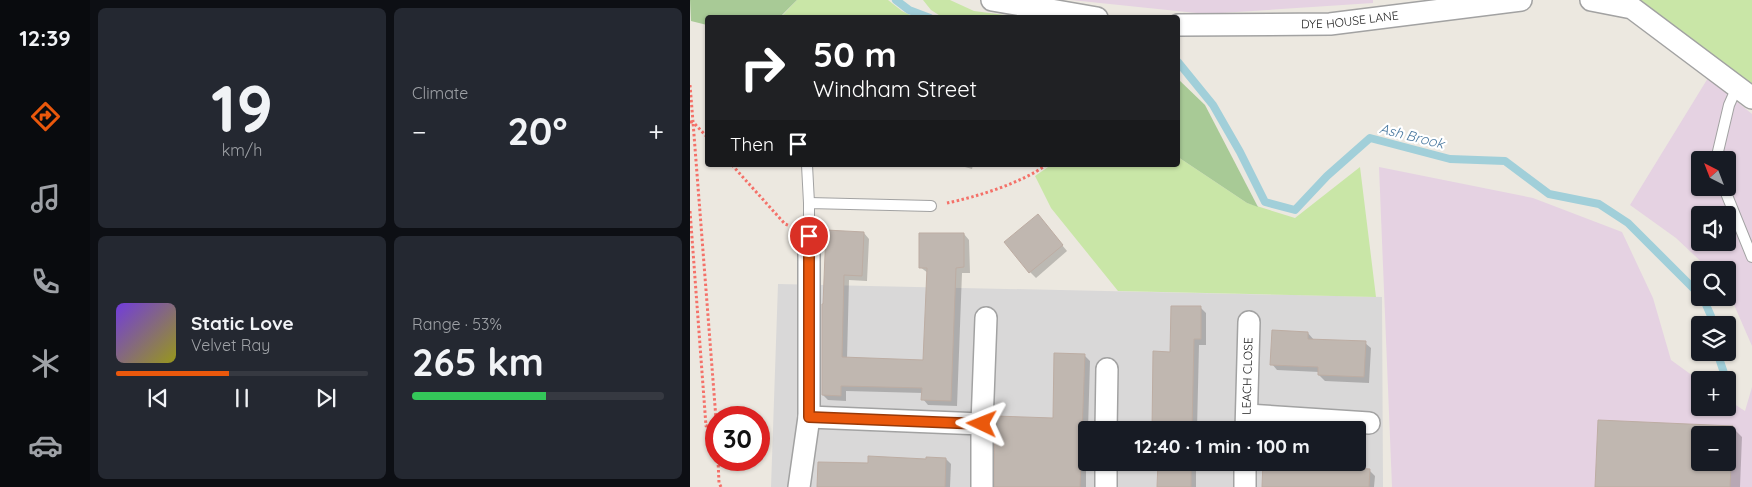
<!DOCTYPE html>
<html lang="en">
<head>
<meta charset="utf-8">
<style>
	:root { --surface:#171b24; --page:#242831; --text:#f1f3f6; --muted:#9ea1a6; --line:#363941; --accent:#ea580c }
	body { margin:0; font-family:Quicksand,sans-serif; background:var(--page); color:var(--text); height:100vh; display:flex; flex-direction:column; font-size:19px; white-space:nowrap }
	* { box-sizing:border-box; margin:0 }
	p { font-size:16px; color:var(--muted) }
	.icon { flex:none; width:28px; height:28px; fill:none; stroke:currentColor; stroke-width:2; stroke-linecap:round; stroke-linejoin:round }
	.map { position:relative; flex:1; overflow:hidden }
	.sheet { display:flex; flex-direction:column; gap:8px; padding:8px; background:#0d0f14; width:600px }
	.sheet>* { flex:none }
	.guide { position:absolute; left:15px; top:15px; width:475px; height:152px; border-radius:5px; box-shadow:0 1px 4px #0004; background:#202124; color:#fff; overflow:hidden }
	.needle { width:32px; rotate:318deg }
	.tools { position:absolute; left:1001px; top:151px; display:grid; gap:10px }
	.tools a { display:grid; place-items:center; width:45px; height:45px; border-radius:5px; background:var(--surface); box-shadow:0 1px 4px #0004; font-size:25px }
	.speed { position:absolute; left:15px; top:406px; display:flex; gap:10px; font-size:25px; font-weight:700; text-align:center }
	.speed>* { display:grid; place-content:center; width:65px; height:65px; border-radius:50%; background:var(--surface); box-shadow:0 1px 4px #0004; line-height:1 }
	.speed .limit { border:8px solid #d22; background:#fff; color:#111 }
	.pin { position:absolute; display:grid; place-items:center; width:42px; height:42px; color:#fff; margin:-21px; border:2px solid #fff; border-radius:50%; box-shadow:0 1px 5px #0007 }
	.me { position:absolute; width:55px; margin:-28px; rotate:272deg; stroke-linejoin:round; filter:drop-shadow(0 0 4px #0008) }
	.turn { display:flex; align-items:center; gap:18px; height:105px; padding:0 25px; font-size:22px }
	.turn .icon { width:65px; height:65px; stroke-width:2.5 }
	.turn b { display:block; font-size:35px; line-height:42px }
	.then { display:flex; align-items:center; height:48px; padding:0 25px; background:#0003; gap:10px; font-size:19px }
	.big { font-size:38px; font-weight:700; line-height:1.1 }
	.sheet .card { flex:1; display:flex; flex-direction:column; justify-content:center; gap:8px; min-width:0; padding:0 18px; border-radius:8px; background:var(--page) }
	.sheet .dial { align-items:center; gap:0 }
	.dial b { font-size:65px; line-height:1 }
	.song { display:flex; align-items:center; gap:15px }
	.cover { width:60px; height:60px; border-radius:8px; background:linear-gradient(135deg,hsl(260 70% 55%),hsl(60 70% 35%)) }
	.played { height:5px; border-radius:2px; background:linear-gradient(90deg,var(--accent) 45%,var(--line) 45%) }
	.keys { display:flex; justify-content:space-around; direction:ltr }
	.heat { display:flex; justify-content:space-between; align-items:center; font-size:28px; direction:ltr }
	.charge { height:8px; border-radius:4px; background:linear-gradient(90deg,#34c759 53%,var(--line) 0) }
	.sheet .tiles { flex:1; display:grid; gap:8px; grid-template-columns:repeat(2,1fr) }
	.trip { position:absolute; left:388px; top:421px; width:288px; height:50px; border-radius:5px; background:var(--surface); box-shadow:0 1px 4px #0004; font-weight:700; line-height:50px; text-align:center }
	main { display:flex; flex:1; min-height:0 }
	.dock { display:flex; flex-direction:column; width:90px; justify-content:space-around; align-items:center; background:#090b0e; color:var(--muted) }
	.dock .icon { width:35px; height:35px }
	.dock .on { color:var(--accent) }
	.dock b { font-size:22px; color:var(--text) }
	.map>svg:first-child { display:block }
</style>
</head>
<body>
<main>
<nav class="dock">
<b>12:39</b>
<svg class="icon on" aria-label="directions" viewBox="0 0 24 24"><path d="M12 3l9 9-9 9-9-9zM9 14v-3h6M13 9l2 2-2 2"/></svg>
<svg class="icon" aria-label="music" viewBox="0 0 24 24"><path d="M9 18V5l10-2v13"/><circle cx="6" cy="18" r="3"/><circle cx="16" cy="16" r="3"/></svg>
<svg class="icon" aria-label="phone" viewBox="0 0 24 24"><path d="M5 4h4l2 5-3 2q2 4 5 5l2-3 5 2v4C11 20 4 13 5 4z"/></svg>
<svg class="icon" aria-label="climate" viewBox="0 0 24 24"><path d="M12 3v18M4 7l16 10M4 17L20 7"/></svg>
<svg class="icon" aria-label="car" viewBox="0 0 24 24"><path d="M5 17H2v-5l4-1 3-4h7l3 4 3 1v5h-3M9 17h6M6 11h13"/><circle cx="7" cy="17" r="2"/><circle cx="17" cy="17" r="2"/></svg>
</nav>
<section class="sheet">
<div class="tiles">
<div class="card dial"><b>19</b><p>km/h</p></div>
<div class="card"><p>Climate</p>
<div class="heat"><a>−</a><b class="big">20°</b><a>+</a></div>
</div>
<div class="card">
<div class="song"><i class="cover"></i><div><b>Static Love</b><p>Velvet Ray</p></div></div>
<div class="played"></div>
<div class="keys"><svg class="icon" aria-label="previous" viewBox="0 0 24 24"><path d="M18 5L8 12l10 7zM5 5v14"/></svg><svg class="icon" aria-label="pause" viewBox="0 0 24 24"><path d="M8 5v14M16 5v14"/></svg><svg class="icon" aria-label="next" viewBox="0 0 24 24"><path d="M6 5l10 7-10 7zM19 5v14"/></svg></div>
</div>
<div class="card"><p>Range · 53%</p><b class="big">265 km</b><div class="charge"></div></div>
</div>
</section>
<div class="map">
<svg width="1062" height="487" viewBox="0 0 1062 487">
	<rect width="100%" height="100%" fill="#ece8e0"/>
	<path fill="#d9d8d8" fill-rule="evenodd" d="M88,284L692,297L693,487H81ZM396,430H666V462H396Z"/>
	<g fill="#e5d2e2" fill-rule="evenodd">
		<path d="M381,0H683V3L516,14Z"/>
		<path d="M1018,78L1062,114V346L1038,291V270H1020L986,238L940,205ZM1010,160H1038V188H1010ZM1010,215H1038V242H1010Z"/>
		<path d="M689,167L843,198L932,232L963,298L981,360L1010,381V408H1038V400L1055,411L1062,387V487H702ZM1010,435H1038V462H1010Z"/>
	</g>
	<g fill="#c9e6a7">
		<path d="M107,0H198L212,11L224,17L90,18Z"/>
		<path d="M233,0H260L284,11L330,17H252L241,10Z"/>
		<path d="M949,0H1062V87L953,5Z"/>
		<path d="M488,157L557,203L605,218L670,167L686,297L428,291L361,208L345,176L361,165H488Z"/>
	</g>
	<g fill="#a8ca96">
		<path d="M0,0H107L90,17L18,18L17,25L1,21Z"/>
		<path d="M488,79L515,105L568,207L557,203L488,157Z"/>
	</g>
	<g fill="#0003" fill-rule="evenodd">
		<path d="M268,165H283L282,169Z"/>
		<path d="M353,222L377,251L346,278L340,272Z"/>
		<path d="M174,233L179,239L177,281L159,280L157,359L234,361L238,273L230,267L274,234L279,240L280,273H272L267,406L238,405L233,399V393L156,391V401L138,400L133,395V305Z"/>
		<path d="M510,307L516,313V345H509L507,430H463L481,353Z"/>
		<path d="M618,333L624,340L675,343L681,348L679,383L635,381L629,375V372L587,370L582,364Z"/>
		<path d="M394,355L400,361L398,430H396V487H306L364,420Z"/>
		<path d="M909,422L1042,427L1052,437L1050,487H906ZM1010,435H1038V462H1010Z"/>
		<path d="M256,459L261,464L260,487H129L237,461Z"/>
		<path d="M469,462H506V487H468Z"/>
		<path d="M574,462H618V467L679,470L685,476L684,487H574Z"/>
	</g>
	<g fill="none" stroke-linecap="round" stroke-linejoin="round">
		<g stroke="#a1cfd9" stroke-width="8">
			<path d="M206,0L219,10L240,18"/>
			<path d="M488,62L523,105L550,152L575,202L605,210L637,176L680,138L760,159L815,161L859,194L909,204L938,223L1010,295"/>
			<path d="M1013,298L1021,316V325"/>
			<path d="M1027,352L1036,379"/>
		</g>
	</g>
	<g fill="#c0b7b0" stroke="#bdada3" fill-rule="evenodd">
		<path d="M348,214L373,245L339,273L314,242Z"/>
		<path d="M136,230L174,232L172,276L154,275L152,357L233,360L237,268H229V233H274V267L266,268L261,401L231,400L232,388L151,386V396L132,395V304H133Z"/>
		<path d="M481,306H511V339H504L502,430H462L463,351L480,352Z"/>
		<path d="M582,330L618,332V339L676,341L674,377L628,375V367L580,365Z"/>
		<path d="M364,353L395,354L390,487H304L305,416L363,418Z"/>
		<path d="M908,420L1043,426L1040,487H905ZM1010,435H1038V462H1010Z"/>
		<path d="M178,456L236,459V457L256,458L255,487H127L128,462L178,463Z"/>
		<path d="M468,462H501V487H467Z"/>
		<path d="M573,462H613V465L680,469L679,487H572Z"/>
	</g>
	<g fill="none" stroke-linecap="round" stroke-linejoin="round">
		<defs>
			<g id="service">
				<path d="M1026,160L1039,105L1047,87"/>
				<path d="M117,165L119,203"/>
				<path d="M1034,188L1062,257"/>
				<path d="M119,236V203L241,206"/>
			</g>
			<g id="minor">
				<path d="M302,0L407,18"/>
				<path d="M901,0L942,8L1062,98"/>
				<path id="s1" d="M488,25L640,24L831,0"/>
				<path d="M557,415L679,423"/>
				<path d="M119,417L292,424"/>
				<path d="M416,430L417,369"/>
				<path id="s2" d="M556,430L559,322"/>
				<path d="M109,487L119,417V236"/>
				<path d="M292,487V424L296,318"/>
				<path d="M416,487V462"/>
				<path d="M555,487V462"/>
			</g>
		</defs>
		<use href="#service" stroke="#a2a2a2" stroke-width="12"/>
		<use href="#minor" stroke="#a2a2a2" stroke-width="24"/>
		<g stroke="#f47169" stroke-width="3" stroke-dasharray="2.5 2.5" stroke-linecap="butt">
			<path d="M0,85L3,122L18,138"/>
			<path d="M0,122H3L26,419"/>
			<path d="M42,165L95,224L100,226"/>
			<path d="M257,203C286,197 332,183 356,165"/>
			<path d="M0,211L16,426L26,424"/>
			<path d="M28,460L29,483L31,487"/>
		</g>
		<use href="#service" stroke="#fff" stroke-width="10"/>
		<use href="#minor" stroke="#fff" stroke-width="21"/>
	</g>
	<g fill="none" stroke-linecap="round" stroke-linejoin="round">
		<defs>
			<path id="route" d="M119,236V417L292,424"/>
		</defs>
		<use href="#route" stroke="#983908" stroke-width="12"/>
		<use href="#route" stroke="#ea580c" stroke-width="9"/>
	</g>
	<g text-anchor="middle" stroke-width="4.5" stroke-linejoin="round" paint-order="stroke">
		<g font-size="12" fill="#1b1b1b" stroke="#fff">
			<text dy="4" stroke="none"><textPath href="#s1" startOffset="172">DYE HOUSE LANE</textPath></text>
			<text dy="4" stroke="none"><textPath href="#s2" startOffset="54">LEACH CLOSE</textPath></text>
		</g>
		<g font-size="14" font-style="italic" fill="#49789f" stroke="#fff">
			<text transform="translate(722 136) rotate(14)" y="5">Ash Brook</text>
		</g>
	</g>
</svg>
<div class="tools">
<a><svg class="needle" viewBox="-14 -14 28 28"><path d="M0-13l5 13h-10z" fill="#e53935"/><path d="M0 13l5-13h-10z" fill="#9ea1a6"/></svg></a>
<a><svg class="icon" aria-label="sound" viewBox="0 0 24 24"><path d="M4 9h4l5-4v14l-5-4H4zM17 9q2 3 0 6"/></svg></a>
<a><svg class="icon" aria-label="search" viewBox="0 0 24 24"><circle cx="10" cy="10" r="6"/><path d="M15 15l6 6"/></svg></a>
<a><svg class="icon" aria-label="layers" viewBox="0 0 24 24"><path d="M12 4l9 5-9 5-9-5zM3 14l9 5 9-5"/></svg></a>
<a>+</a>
<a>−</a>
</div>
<div class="speed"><div class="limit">30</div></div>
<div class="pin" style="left:119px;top:236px;background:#d93025"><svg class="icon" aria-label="arrive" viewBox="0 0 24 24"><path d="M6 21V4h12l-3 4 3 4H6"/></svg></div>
<svg class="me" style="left:292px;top:424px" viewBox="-20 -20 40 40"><path d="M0-17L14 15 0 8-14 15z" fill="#ea580c" stroke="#fff" stroke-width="4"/></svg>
<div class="trip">12:40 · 1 min · 100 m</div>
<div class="guide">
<div class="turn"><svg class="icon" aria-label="right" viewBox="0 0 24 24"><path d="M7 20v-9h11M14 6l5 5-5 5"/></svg><div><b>50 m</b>Windham Street</div></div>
<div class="then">Then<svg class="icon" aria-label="arrive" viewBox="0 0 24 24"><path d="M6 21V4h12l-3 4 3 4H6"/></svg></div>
</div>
</div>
</main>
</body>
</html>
